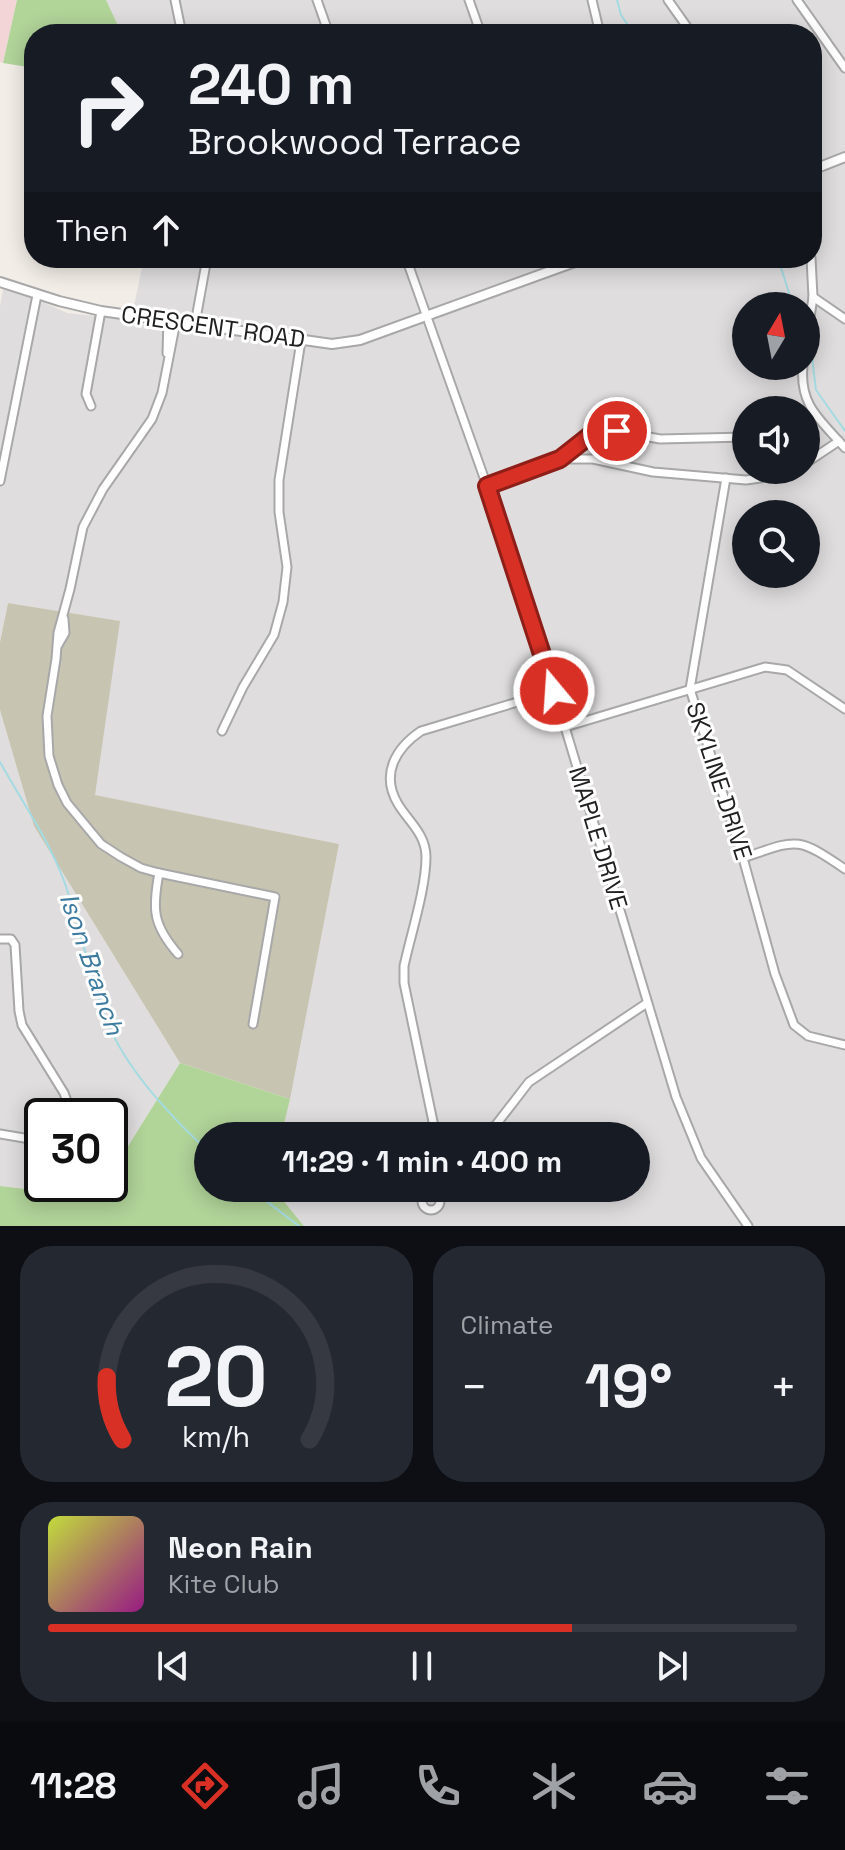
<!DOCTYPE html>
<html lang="en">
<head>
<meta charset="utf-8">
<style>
	:root { --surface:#171b24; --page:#242831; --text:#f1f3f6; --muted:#9ea1a6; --line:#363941; --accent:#d93025 }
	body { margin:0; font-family:"Space Grotesk",sans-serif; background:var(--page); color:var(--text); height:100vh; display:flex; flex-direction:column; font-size:30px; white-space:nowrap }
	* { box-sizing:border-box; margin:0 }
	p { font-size:26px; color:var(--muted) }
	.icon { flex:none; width:44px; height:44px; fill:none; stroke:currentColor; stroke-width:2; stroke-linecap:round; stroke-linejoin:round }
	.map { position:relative; height:1226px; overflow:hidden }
	.side { display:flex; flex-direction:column; gap:20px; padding:20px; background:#0d0f14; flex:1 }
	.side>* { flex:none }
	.guide { position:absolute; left:24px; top:24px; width:798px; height:244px; border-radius:32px; box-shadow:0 4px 20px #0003; background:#171b24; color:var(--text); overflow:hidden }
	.needle { width:52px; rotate:10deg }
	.fabs { position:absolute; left:732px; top:292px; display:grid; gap:16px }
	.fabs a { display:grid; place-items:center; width:88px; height:88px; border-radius:50%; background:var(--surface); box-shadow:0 4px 20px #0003; font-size:40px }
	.speed { position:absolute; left:24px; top:1098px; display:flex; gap:16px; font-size:40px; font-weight:700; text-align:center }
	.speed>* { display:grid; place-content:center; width:104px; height:104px; border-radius:50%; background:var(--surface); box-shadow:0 4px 20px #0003; line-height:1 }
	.speed .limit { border:4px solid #111; border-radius:12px; background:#fff; color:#111 }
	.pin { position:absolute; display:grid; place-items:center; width:68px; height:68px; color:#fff; margin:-34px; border:4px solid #fff; border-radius:50%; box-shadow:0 2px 8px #0007 }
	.me { position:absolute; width:88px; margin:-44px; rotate:342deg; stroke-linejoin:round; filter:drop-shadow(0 0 6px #0008) }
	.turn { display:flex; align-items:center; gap:28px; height:168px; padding:0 32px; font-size:36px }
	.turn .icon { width:104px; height:104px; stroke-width:2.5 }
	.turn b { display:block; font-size:56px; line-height:68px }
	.then { display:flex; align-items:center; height:76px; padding:0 32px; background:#0003; gap:16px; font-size:30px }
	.big { font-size:60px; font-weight:700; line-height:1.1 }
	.side .card { flex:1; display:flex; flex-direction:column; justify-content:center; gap:12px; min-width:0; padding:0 28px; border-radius:32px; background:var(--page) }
	.side .dial { align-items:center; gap:0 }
	.dial svg { height:208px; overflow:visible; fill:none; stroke:var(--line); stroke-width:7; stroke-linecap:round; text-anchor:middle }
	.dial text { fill:var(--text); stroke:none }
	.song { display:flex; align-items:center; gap:24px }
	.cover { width:96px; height:96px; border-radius:12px; background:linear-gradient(135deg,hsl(70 70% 55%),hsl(310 70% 35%)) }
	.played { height:8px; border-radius:4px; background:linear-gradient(90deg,var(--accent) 70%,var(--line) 70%) }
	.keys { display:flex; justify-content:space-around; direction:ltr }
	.heat { display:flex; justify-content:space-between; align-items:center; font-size:44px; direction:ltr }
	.side .tiles { flex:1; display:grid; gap:20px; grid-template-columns:1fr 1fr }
	.card:last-child { grid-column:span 2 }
	.trip { position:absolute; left:194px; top:1122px; width:456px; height:80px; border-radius:40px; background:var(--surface); box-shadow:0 4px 20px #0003; font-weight:700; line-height:80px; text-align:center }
	.menu { display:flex; height:128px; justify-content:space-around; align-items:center; background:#090b0e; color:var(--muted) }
	.menu .icon { width:56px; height:56px }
	.menu .active { color:var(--accent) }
	.menu b { font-size:36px; color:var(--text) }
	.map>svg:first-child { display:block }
</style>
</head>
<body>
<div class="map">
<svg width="845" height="1226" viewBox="0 0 845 1226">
	<rect width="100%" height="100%" fill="#f2ede7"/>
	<g fill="#dfddde" fill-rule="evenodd">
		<path d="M106,0H845V1226H304L273,1188H636V1136H281L339,844L94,795L119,621L8,603L0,642V306L4,285L67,313L131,320L144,258H812V34H122ZM746,306H806V366H746ZM746,410H806V470H746ZM746,514H806V574H746Z"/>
		<path d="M0,710L34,826L180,1063L110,1175V1116H42V1184H104L96,1197L0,1186Z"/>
	</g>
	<path fill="#f3d5d7" d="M0,0H17L3,63L0,62Z"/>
	<path fill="#c7c4b1" d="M8,603L120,621L95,795L339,844L290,1099L180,1063L34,826L0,710V642Z"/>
	<g fill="#b1d499">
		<path d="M17,0H106L122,34H34V68L3,63Z"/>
		<path d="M180,1063L290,1099L281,1136H208V1188H273L304,1226H0V1186L96,1197L104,1184H110V1175Z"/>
	</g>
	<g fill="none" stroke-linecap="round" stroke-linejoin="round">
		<g stroke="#a4dbe2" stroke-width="2">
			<path d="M617,0L621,15L634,34"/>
			<path d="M778,258L789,293V306"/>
			<path d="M812,357L816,390L845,431"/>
			<path d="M0,762C22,802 48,838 64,881C80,925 88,971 105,1016C123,1066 169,1115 208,1151"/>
			<path d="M249,1188L299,1226"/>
		</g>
		<defs>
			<g id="minor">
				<path d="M175,0L182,34"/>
				<path d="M317,0L329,34"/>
				<path d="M469,0L481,34"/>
				<path d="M592,0L600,34"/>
				<path d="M668,0L692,34"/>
				<path d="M797,0L845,68"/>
				<path d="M406,258L487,486L565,727L676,1097L701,1158L748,1226"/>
				<path d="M813,297L845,319"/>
				<path d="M176,321L162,393L152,419L103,489L83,527L70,589L58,633L56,659L47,716L49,756L58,785L67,803L101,844L121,857L141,868L159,873L275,897L253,1024"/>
				<path d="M195,324L207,258"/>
				<path d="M806,345L813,297L811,258"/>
				<path d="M167,353L168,320"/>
				<path d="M803,366C799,406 821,420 845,448"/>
				<path d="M91,406L86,394L101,311"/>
				<path d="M560,459L593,433L617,431L660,439L746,437"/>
				<path d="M806,463L839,441"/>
				<path d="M726,478L690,689L743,858L775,974L794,1025L808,1036L845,1045"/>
				<path d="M0,481L37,295"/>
				<path d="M487,486L560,459H593L653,472L746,480L768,477L789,470"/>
				<path d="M58,645L65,633L64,619"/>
				<path d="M565,727L765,667L787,670L845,709"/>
				<path d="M222,731L243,687L274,635L283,602L287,567L279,512V480L301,341"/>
				<path d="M743,858C798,839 796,836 845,869"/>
				<path d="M159,873C152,910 153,925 178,954"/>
				<path d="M0,939H11L15,945L19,1011L22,1025L64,1093L68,1104V1116"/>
				<path d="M0,1134L42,1141"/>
				<path d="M436,1136L404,983V966C411,934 426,888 426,857C426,834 408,821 398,804C380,774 396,748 421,731L554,691"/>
				<path d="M436,1136L470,1135L495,1126L529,1082L647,1003"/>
				<circle cx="431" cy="1201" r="9"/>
			</g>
			<g id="tertiary">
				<path d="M812,170L845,157"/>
				<path d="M0,282L59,301L101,311L332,344L360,340L586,258"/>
			</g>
		</defs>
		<use href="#minor" stroke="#a8a8a8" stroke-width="11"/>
		<use href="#tertiary" stroke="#a8a8a8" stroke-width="12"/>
		<use href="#minor" stroke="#fff" stroke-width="7"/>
		<use href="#tertiary" stroke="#fff" stroke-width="8"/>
	</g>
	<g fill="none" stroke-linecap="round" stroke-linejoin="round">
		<defs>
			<path id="route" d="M554,691L487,486L560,459L593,433L617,431"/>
		</defs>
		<use href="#route" stroke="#8d1f18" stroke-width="20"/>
		<use href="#route" stroke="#d93025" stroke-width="14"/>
	</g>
	<g text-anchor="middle" stroke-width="6" stroke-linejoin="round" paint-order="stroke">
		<g font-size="24" fill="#212121" stroke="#fff">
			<text transform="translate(213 327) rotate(8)" y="8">CRESCENT ROAD</text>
			<text transform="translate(719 781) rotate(72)" y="8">SKYLINE DRIVE</text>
			<text transform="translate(598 838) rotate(73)" y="8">MAPLE DRIVE</text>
		</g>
		<g font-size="26" font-style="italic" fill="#3d7a9f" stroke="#fff">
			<text transform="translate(92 964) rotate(71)" y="9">Ison Branch</text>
		</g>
	</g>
</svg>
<div class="fabs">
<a><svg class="needle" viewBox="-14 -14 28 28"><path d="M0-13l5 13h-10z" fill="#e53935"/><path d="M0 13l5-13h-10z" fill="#9ea1a6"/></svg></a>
<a><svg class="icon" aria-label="sound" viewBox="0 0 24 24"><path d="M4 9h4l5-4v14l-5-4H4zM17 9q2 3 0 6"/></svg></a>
<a><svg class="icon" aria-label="search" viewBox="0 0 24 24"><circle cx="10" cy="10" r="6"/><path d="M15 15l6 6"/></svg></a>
</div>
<div class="speed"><div class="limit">30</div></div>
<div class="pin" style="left:617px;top:431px;background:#d93025"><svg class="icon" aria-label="arrive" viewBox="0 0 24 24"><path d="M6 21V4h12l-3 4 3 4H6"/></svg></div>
<svg class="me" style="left:554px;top:691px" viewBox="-20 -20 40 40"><circle r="17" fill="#d93025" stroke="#fff" stroke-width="3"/><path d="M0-11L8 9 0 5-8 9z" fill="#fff"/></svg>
<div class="trip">11:29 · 1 min · 400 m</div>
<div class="guide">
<div class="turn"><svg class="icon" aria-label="right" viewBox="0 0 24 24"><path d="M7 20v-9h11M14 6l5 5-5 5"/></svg><div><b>240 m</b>Brookwood Terrace</div></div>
<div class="then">Then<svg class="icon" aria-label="ahead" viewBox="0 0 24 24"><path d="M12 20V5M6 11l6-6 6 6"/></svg></div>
</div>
</div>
<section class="side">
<div class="tiles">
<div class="card dial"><svg viewBox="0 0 100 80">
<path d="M14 69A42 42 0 1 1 86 69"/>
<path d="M14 69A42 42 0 0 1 8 45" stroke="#d93025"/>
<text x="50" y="56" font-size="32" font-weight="700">20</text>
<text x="50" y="72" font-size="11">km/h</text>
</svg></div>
<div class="card"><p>Climate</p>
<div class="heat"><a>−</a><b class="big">19°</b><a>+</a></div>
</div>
<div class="card">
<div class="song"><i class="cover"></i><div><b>Neon Rain</b><p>Kite Club</p></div></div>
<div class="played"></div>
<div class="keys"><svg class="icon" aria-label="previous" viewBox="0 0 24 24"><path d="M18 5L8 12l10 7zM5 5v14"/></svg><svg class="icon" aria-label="pause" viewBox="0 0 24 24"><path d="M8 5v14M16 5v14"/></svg><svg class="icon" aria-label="next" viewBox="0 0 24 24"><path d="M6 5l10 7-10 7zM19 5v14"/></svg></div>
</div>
</div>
</section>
<nav class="menu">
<b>11:28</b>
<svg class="icon active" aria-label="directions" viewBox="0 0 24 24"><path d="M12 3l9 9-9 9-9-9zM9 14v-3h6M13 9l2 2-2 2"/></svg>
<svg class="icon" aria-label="music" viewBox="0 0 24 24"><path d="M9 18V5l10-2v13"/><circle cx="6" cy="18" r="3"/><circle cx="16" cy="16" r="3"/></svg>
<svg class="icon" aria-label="phone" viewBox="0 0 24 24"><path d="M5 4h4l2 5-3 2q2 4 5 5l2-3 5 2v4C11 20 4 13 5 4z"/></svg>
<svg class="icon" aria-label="climate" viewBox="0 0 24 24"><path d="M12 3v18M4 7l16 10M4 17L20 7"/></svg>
<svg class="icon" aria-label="car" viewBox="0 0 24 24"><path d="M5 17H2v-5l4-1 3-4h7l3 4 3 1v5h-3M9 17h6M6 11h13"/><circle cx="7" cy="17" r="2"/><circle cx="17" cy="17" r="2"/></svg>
<svg class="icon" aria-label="filters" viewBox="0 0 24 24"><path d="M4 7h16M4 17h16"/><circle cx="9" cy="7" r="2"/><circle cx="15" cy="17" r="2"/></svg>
</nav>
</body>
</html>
